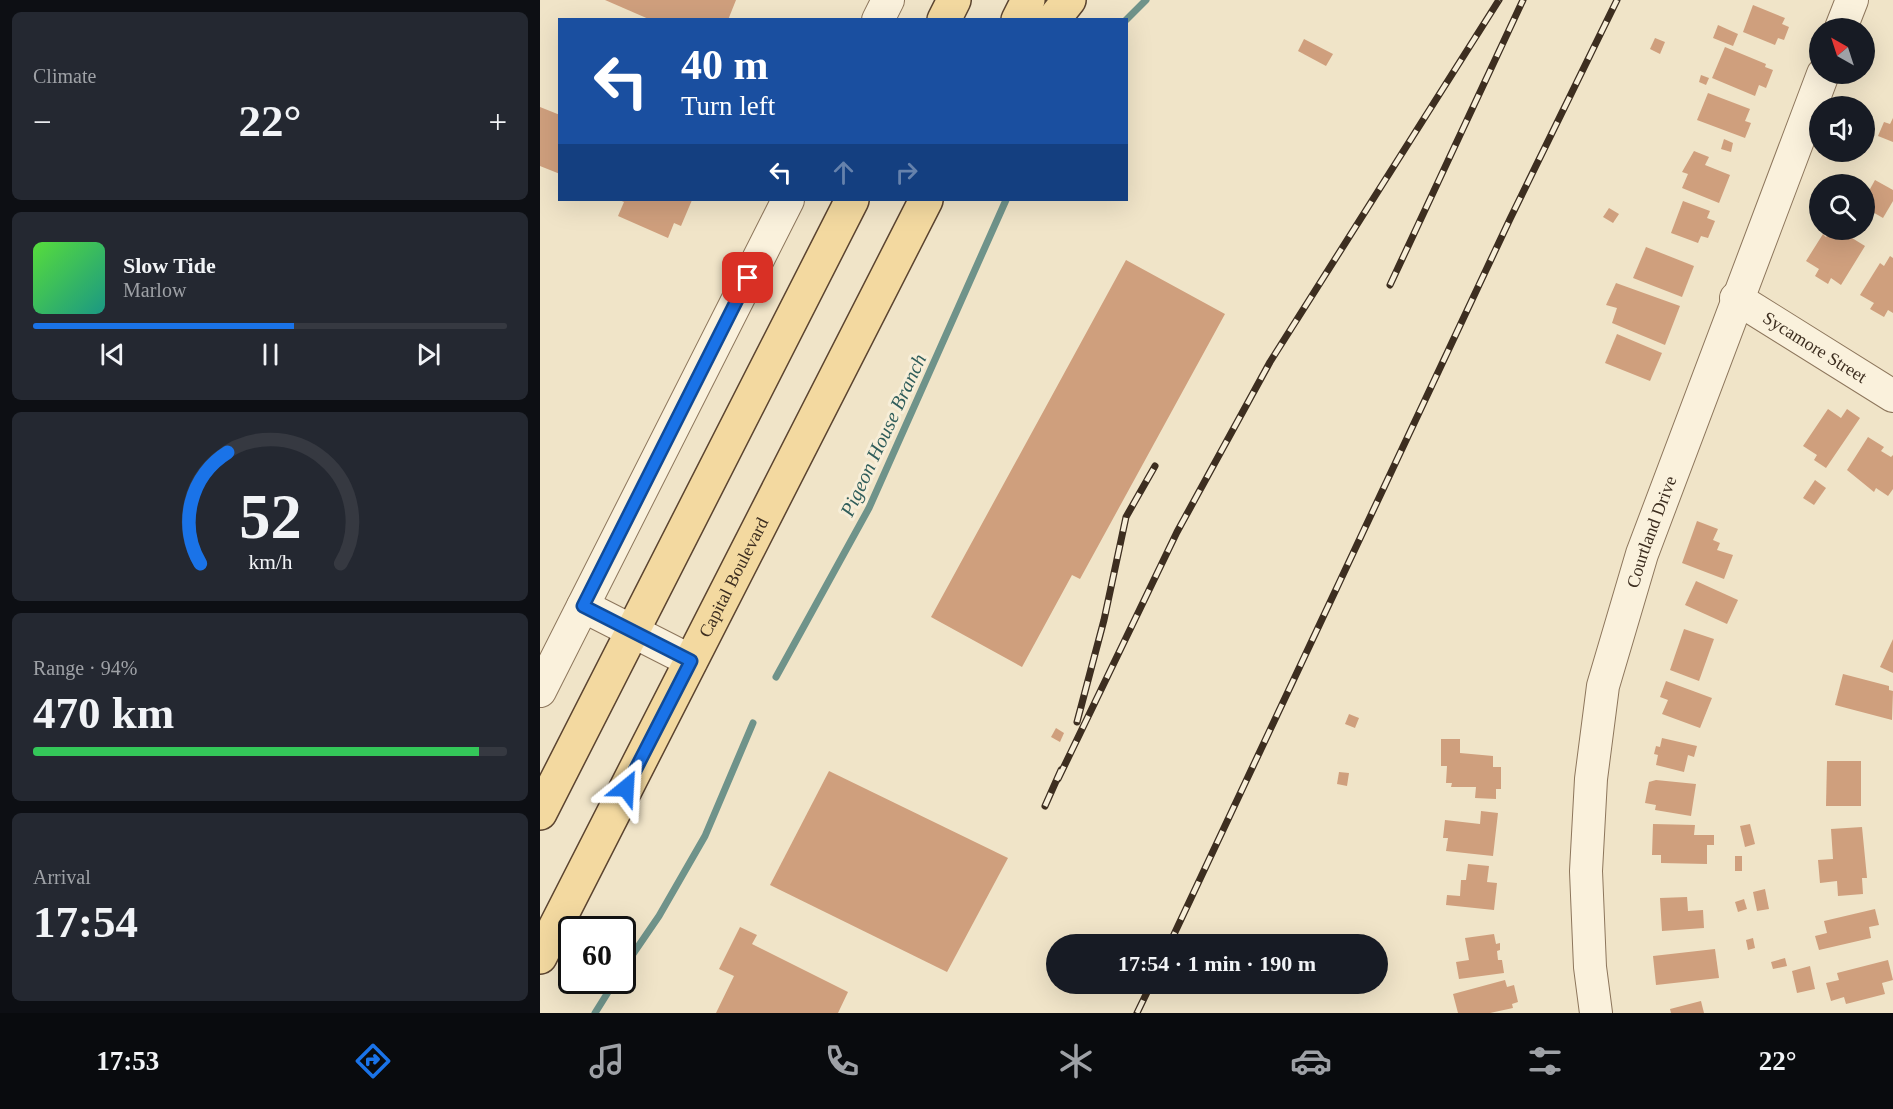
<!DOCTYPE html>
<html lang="en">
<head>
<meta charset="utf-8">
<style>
	:root { --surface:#171b24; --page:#242831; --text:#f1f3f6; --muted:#9ea1a6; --line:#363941; --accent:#1a73e8 }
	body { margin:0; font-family:"Times New Roman",serif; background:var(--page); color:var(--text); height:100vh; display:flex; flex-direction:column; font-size:22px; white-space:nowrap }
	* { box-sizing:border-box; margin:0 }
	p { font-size:20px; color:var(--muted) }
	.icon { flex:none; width:33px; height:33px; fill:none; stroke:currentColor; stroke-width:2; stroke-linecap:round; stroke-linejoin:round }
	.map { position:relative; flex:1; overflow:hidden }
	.side { display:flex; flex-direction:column; gap:12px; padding:12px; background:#0d0f14; width:540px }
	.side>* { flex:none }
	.top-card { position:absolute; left:18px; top:18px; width:570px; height:183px; border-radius:0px; box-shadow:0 6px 24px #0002; background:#1a4fa0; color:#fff; overflow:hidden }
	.needle { width:39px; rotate:321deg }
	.buttons { position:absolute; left:1269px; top:18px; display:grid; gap:12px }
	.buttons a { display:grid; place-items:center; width:66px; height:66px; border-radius:50%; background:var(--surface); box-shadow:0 6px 24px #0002; font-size:30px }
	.speed { position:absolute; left:18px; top:916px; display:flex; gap:12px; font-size:30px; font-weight:700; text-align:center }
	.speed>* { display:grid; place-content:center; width:78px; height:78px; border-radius:50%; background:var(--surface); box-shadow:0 6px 24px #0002; line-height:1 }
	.speed .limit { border:3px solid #111; border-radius:9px; background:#fff; color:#111 }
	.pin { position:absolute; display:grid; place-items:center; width:51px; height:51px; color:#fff; margin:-26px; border-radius:12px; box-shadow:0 3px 9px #0006 }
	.me { position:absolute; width:66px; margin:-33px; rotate:27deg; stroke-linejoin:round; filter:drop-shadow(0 0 4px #0008) }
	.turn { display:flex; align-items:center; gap:21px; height:126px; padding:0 24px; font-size:27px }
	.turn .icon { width:78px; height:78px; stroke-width:2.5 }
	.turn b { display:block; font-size:42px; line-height:51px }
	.lanes { display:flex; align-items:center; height:57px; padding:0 24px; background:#0003; justify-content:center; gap:30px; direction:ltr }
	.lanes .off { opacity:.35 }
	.big { font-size:45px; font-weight:600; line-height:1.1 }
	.side .tile { flex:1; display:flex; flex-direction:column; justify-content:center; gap:9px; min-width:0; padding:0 21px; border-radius:9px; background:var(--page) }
	.side .dial { align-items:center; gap:0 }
	.dial svg { height:156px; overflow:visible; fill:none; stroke:var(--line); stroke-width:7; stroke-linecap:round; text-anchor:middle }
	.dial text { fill:var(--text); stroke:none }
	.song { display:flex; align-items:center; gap:18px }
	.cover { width:72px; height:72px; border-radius:9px; background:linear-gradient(135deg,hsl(110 70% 55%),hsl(170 70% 35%)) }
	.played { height:6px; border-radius:3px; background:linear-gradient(90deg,var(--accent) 55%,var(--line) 55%) }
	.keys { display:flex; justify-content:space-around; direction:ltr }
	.heat { display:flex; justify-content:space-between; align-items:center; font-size:33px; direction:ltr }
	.charge { height:9px; border-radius:4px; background:linear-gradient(90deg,#34c759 94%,var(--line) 0) }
	.trip { position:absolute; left:506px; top:934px; width:342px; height:60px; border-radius:30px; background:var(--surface); box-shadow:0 6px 24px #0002; font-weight:600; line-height:60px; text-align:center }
	.tab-bar { display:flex; height:96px; justify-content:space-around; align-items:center; background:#090b0e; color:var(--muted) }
	.tab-bar .icon { width:42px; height:42px }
	.tab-bar .on { color:var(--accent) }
	.tab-bar b { font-size:27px; color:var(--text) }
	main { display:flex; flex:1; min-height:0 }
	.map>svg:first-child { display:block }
</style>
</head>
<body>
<main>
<section class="side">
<div class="tile"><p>Climate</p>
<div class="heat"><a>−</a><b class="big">22°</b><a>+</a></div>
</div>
<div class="tile">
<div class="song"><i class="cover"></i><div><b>Slow Tide</b><p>Marlow</p></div></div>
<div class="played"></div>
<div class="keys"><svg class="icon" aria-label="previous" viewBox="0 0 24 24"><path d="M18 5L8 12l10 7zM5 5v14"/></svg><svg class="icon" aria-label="pause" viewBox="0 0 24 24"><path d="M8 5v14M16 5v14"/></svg><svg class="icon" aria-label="next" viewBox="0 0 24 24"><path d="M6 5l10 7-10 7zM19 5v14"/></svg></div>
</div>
<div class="tile dial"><svg viewBox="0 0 100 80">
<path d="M14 69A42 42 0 1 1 86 69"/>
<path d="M14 69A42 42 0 0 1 28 12" stroke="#1a73e8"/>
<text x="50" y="56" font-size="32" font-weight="700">52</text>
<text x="50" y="72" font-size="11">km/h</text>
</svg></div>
<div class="tile"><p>Range · 94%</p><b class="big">470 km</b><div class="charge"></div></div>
<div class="tile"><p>Arrival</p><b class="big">17:54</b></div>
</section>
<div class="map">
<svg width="1353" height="1013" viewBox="0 0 1353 1013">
	<rect width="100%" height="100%" fill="#f0e4c8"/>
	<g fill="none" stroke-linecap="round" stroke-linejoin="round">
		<g stroke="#6f938a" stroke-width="7">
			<path d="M586,20L606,0"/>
			<path d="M236,677L329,508L466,200"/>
			<path d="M82,970L119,916L165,836L213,723"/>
			<path d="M55,1013L75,981"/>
		</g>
	</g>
	<g fill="#cf9f7d">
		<path d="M65,0H196L188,20H111Z"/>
		<path d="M1213,5L1245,18L1242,24L1249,27L1244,40L1238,38L1235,45L1203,32Z"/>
		<path d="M1178,25L1198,34L1193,46L1173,38Z"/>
		<path d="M1115,38L1125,42L1120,54L1110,49Z"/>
		<path d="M764,39L793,54L786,66L758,51Z"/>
		<path d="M1185,47L1226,64L1225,67L1233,70L1226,88L1219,85L1215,96L1172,78Z"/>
		<path d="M1161,75L1169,78L1166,85L1159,82Z"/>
		<path d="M1168,93L1210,109L1205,121L1211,123L1205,138L1157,120Z"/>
		<path d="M0,107L20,115V174L0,166Z"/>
		<path d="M1353,118V142L1338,136L1344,122L1350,124Z"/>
		<path d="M1184,139L1193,143L1191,152L1181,149Z"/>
		<path d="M1154,151L1169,157L1165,165L1190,175L1179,203L1142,188L1148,174L1142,172Z"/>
		<path d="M1335,180L1353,190V201L1343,218L1324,207V200Z"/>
		<path d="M79,200H152L141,226L134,223L128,238L78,216L84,202Z"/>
		<path d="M1143,201L1170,211L1167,218L1175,221L1168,238L1161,236L1158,243L1131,233Z"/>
		<path d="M1069,208L1079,214L1073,223L1063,217Z"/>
		<path d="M1291,230H1299L1325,246L1301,285L1291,278L1288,284L1275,276L1279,269L1266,261L1283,234L1286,237Z"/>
		<path d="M1106,247L1154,266L1142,297L1093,278Z"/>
		<path d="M1350,256L1353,258V313L1348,310L1344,317L1330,309L1334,303L1320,295L1340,263L1344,266Z"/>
		<path d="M586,260L685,314L540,579L532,575L482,667L391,617Z"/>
		<path d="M1076,283L1140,306L1125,345L1072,323L1077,308L1066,305Z"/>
		<path d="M1077,334L1122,353L1110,381L1065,363Z"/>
		<path d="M1288,409L1301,418L1307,409L1320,418L1286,468L1274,460L1277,455L1263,446Z"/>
		<path d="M1328,437L1344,447L1341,451L1351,457L1353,455V489L1348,496L1336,488L1334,492L1307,470Z"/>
		<path d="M1275,480L1286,488L1274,505L1263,498Z"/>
		<path d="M1157,521L1178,529L1173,540L1180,543L1177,550L1193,555L1184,579L1142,563Z"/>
		<path d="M1156,581L1198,600L1187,624L1145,605Z"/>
		<path d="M1144,629L1174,639L1159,681L1130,670Z"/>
		<path d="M1353,639V673L1340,667Z"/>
		<path d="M1303,674L1349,686V690L1353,691L1352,720L1295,705Z"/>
		<path d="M1126,681L1172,698L1160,728L1122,714L1128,700L1120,697Z"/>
		<path d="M809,714L819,718L815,728L805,724Z"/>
		<path d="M516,728L524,733L520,742L511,737Z"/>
		<path d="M1122,738L1157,746L1154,757L1148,755L1144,772L1116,765L1118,755L1114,754L1116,746L1120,747Z"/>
		<path d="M901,739H920V753L953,756V767H961V789H956V799L935,798L936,787H911L912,783H906L907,766H901Z"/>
		<path d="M1287,761H1321V806H1286Z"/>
		<path d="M289,771L468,858L407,972L230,885Z"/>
		<path d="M799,772L809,773L807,786L797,784Z"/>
		<path d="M1116,780L1156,784L1151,816L1115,810L1116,805L1105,803L1109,782Z"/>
		<path d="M941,811L958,813L953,856L906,851L908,838H903L905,820L940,824Z"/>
		<path d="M1113,824L1155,825L1154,835H1174V845H1167V864L1121,863V855H1112Z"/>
		<path d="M1210,824L1215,844L1205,847L1200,826Z"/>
		<path d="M1322,827L1327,878H1322L1323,894L1298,896L1297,881L1280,883L1278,860L1293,859L1291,829Z"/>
		<rect x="1195" y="856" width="7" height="15"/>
		<path d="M928,864L949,866L947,882L957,883L954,910L906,905L907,895L920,896L921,880H926Z"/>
		<path d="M1225,889L1229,909L1217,911L1213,892Z"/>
		<path d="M1147,897L1148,911L1163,910L1164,928L1122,931L1120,898Z"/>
		<path d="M1204,899L1207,909L1198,912L1195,902Z"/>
		<path d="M1335,909L1339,925L1329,927L1331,938L1279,950L1275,936L1287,933L1284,921Z"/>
		<path d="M200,927L217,935L212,944L308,992L298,1013H176L194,976L179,969Z"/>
		<path d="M954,934L956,944L960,943V950L957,951L958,960H962L964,973L919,979L916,962L929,960L925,938Z"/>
		<path d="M1213,938L1215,948L1208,950L1206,940Z"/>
		<path d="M1175,949L1179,978L1116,985L1113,956Z"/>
		<path d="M1245,958L1247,966L1233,969L1231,962Z"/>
		<path d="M1348,960L1353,980L1342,983L1345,994L1306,1004L1304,997L1291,1001L1286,983L1299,980L1297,973Z"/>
		<path d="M1270,966L1275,989L1257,993L1252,971Z"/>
		<path d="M965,980L967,987L974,985L978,1002L972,1004L973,1008L950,1013H918L913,994Z"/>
		<path d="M1161,1001L1164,1013H1131L1130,1009Z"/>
	</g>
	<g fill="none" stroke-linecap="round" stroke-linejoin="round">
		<defs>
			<g id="minor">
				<path d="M338,20L348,0"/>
				<path d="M1301,28L1312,0"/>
				<path id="s1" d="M1196,298L1353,396"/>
				<path d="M43,606L151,661"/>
				<path d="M0,691L248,200"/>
				<path id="s2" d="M1056,1013L1050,967L1046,871L1051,779L1063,686L1102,554L1283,74"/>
			</g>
			<g id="major">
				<path d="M404,20L414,0"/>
				<path d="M478,20L488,0"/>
				<path d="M513,20L529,0"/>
				<path d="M0,813L312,200"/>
				<path id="s3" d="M0,957L386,200"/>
			</g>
		</defs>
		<use href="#minor" stroke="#8d765c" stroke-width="34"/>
		<use href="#major" stroke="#5b4430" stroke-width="36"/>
		<use href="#minor" stroke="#faf1dc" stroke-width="32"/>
		<use href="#major" stroke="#f3d9a0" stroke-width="33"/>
		<defs>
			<g id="rail">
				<path d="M850,285L983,0"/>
				<path d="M537,722L564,620L586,517L615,466"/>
				<path d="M518,779L637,532L730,362L959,0"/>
				<path d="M505,806L521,770"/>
				<path d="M629,945L970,219L1077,0"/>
				<path d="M597,1013L611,984"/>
			</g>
		</defs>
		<use href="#rail" stroke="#3d2e20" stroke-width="7"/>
		<use href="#rail" stroke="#f7eed8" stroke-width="4.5" stroke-dasharray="14" stroke-linecap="butt"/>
	</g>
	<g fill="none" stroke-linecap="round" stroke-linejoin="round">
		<defs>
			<path id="route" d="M86,788L151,661L43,606L208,278"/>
		</defs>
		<use href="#route" stroke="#114b97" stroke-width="15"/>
		<use href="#route" stroke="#1a73e8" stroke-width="10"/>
	</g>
	<g text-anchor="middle" stroke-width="6" stroke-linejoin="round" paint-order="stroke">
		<g font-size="18" fill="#3d2e20" stroke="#f7eed8">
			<text dy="6" stroke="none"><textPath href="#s1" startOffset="93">Sycamore Street</textPath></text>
			<text dy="6" stroke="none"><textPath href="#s2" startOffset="490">Courtland Drive</textPath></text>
			<text dy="6" stroke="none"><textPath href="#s3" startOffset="426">Capital Boulevard</textPath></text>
		</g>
		<g font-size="20" font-style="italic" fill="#2f5d5a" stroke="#f7eed8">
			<text transform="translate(343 435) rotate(-65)" y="7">Pigeon House Branch</text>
		</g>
	</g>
</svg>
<div class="buttons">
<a><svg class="needle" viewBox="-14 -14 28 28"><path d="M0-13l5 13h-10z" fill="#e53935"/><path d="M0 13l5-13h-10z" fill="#9ea1a6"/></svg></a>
<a><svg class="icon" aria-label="sound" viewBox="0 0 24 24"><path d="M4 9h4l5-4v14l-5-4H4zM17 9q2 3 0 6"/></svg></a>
<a><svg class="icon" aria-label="search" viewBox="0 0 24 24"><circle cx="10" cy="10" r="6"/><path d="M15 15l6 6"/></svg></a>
</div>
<div class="speed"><div class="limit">60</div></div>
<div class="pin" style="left:208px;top:278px;background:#d93025"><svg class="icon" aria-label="arrive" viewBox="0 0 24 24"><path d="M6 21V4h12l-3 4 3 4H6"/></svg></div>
<svg class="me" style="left:86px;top:788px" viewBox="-20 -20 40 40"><path d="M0-17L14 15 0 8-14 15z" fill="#1a73e8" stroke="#fff" stroke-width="4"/></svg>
<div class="trip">17:54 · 1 min · 190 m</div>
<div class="top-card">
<div class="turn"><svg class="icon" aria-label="left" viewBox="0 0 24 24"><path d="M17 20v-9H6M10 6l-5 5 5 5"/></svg><div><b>40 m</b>Turn left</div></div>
<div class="lanes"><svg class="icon" aria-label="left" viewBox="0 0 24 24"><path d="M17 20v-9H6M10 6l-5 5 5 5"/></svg><svg class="icon off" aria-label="ahead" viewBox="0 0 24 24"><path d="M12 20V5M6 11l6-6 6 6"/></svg><svg class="icon off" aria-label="right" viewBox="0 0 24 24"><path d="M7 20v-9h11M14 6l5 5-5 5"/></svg></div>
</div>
</div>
</main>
<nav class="tab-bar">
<b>17:53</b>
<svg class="icon on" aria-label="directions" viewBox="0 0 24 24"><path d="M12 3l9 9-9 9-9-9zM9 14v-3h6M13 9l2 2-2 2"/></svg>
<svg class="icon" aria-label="music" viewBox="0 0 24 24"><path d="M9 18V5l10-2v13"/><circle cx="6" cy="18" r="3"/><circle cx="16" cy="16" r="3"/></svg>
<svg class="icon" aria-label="phone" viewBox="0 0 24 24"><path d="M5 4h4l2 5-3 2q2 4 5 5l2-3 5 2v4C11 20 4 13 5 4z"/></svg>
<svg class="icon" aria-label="climate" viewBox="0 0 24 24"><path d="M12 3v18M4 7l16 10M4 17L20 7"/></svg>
<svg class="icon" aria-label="car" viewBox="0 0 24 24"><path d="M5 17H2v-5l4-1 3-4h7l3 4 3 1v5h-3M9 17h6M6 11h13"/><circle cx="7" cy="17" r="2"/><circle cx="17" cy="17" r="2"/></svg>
<svg class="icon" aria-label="filters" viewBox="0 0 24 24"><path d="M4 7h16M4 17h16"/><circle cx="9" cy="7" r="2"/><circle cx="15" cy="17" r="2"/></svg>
<b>22°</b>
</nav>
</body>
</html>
